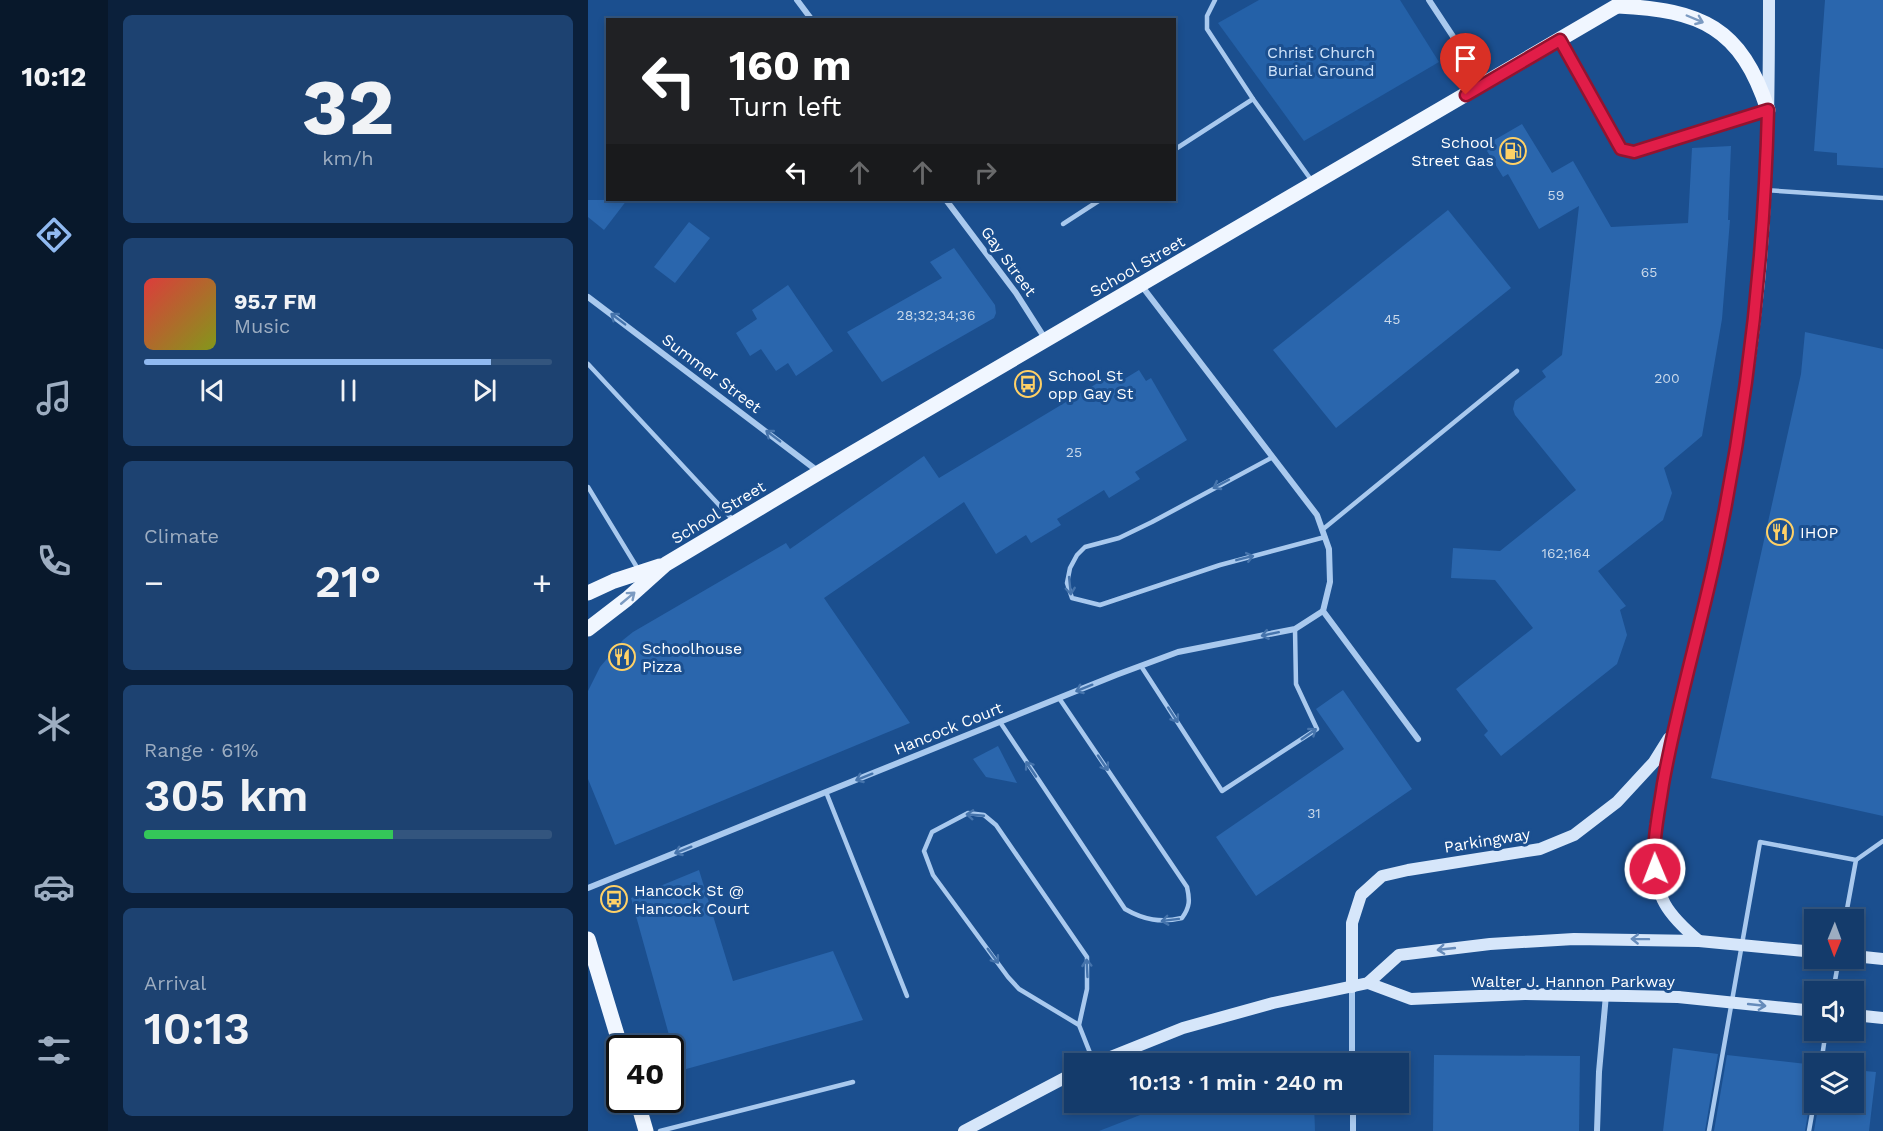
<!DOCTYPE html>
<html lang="en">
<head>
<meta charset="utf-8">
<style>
	:root { --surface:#143b6b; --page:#1d4271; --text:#f1f3f6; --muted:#9dadc1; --line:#33557e; --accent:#90b9f0 }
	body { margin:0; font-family:"Work Sans",sans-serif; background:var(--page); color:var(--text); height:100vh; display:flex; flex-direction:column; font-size:22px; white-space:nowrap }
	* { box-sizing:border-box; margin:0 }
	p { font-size:20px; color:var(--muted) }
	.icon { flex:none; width:33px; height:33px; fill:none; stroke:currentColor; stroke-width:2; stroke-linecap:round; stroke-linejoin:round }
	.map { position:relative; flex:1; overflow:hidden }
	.drawer { display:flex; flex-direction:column; gap:15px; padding:15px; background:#0b203b; width:480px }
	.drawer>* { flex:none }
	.guide { position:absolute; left:18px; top:18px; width:570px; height:183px; border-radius:0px; box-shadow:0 3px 9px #0003,0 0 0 2px var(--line); background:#202124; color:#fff; overflow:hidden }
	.needle { width:39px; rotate:181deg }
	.fabs { position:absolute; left:1216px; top:909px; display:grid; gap:12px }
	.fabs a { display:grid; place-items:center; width:60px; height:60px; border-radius:0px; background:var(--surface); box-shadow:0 3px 9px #0003,0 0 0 2px var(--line); font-size:30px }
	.speed { position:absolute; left:18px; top:1035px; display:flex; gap:12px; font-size:30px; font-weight:700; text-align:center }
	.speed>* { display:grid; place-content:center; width:78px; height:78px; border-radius:50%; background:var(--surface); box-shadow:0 3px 9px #0003,0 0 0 2px var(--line); line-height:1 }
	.speed .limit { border:3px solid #111; border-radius:9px; background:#fff; color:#111 }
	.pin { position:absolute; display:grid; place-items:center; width:51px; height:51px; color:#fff; margin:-62px -26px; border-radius:50% 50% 50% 0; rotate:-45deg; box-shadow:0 0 6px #0007 }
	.pin .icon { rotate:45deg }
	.me { position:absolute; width:66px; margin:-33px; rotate:359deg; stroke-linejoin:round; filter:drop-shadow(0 0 4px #0008) }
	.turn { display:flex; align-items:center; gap:21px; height:126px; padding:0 24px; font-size:27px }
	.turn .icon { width:78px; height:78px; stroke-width:2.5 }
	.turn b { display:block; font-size:42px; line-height:51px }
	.lanes { display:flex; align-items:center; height:57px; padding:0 24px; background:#0003; justify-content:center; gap:30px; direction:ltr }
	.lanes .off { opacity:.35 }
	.big { font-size:45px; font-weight:600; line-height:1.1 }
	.drawer .tile { flex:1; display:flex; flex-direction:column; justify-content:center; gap:9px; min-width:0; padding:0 21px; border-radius:9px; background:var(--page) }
	.drawer .dial { align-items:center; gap:0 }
	.dial b { font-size:78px; line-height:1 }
	.song { display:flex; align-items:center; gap:18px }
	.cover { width:72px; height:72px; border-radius:9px; background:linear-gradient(135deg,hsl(0 70% 55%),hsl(70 70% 35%)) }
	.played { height:6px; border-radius:3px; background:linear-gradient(90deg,var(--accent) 85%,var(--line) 85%) }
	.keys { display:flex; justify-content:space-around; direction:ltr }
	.heat { display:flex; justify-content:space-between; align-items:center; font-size:33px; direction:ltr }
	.charge { height:9px; border-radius:4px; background:linear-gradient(90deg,#34c759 61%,var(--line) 0) }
	.trip { position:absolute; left:476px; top:1053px; width:345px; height:60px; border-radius:0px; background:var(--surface); box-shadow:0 3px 9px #0003,0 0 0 2px var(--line); font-weight:600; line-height:60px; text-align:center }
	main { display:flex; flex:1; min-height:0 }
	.dock { display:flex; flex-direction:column; width:108px; justify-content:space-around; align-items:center; background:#08182b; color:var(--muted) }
	.dock .icon { width:42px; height:42px }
	.dock .selected { color:var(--accent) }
	.dock b { font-size:27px; color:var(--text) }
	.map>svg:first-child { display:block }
</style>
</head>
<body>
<main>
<nav class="dock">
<b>10:12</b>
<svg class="icon selected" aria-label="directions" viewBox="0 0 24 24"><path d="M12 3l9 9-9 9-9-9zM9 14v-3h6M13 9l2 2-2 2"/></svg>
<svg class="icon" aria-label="music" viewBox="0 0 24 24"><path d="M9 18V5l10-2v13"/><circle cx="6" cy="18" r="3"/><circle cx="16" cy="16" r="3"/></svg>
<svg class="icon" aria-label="phone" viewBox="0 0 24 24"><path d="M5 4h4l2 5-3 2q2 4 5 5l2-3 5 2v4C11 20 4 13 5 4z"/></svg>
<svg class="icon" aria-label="climate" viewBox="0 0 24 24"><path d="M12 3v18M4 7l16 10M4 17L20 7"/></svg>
<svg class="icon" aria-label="car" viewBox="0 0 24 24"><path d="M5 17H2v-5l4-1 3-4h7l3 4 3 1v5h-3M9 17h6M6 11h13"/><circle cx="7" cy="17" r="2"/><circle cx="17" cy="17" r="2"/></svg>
<svg class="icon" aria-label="filters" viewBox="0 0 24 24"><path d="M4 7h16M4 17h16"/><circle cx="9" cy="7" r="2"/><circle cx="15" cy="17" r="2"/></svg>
</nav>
<section class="drawer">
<div class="tile dial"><b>32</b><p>km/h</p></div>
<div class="tile">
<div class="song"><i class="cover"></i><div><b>95.7 FM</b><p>Music</p></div></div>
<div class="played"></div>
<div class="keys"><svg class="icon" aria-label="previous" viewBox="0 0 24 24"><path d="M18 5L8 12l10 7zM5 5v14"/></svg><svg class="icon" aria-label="pause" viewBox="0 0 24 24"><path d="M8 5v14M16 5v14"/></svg><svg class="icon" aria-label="next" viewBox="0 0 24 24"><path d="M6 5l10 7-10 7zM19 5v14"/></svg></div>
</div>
<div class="tile"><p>Climate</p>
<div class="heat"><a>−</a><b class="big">21°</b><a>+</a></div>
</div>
<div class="tile"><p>Range · 61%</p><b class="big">305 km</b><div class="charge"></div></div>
<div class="tile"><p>Arrival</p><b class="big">10:13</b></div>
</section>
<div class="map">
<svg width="1295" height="1131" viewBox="0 0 1295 1131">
	<rect width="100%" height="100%" fill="#1b4f8f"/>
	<g fill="#2461a8">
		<path d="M671,0H812L851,62L716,141L630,23Z"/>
		<path d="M583,1103H726L727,1131H511Z"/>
	</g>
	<g fill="#2a66ad">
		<path d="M1237,0H1295V168L1249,165V153L1226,151Z"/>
		<path d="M934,124L964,173L985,161L1023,227L1100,223L1104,148L1143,146L1140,220H1142L1134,319L1114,436L1076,468L1084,493L1075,520L1010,571L1038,606L1032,610L1039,635L1029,664L913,756L896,735L900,731L868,689L945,628L907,580L863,578L865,548L912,551L988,490L927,415L925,409L927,401L958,377L954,371L974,355L991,206L951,229L920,174L915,177L896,146Z"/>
		<path d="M0,200H39L16,230L0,217Z"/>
		<path d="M860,210L923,288L748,428L685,350Z"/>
		<path d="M101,222L122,238L87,283L66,267Z"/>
		<path d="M366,248L407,305L408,313L406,318L294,382L259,332L354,278L342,262Z"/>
		<path d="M200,285L245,351L208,376L200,363L188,371L173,349L162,356L148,333L169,319L164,310Z"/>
		<path d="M1217,332L1295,349V816L1123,778L1213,374Z"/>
		<path d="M551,370L558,381L563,378L599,440L547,472L552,479L521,498L516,490L469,519L473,525L443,543L438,535L408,554L376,502L236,598L322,723L27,845L0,779V691L12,667L35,640L45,632L198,543L202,549L336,456L351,478L528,372L533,381Z"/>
		<path d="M755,690L824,789L668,896L628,837L756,749L728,709Z"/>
		<path d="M410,746L429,783L398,777L385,759Z"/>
		<path d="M111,870L145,981L245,951L275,1020L91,1071L43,898Z"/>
		<path d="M1085,1048L1130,1054L1117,1131H1075Z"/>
		<path d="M846,1055L992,1056L991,1131H845Z"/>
		<path d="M1139,1055L1227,1065V1093L1223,1096L1217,1131H1126Z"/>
		<path d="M1266,1070L1288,1072L1281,1131H1226L1231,1102H1266Z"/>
	</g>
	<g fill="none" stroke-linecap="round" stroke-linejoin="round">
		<g stroke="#a9c9ee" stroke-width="4.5">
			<path d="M627,0L619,16V29L665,99L724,181"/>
			<path d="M973,43L1033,149L1046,152L1178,111"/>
			<path d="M586,150L665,99"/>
			<path d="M1177,190L1295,198"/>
			<path d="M475,224L512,200"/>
			<path d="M0,364L146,521"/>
			<path d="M685,457L564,522L531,538L497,547L489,555L482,568L479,583L484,598L512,605L632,565L737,537"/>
			<path d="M0,487L50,569"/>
			<path d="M734,530L929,371"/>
			<path d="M553,666L634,791L729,729L708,684L707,629"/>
			<path d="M412,722L537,909C556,920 573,923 594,918C602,907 602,900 599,887L471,698"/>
			<path d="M238,792L319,996"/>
			<path d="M1268,860L1295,841"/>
			<path d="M1245,992L1251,958"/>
			<path d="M491,1025L431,989L420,977L345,875L336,851L344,832L380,813L396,815L408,825L499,957V989L491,1025L506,1063"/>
			<path d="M1233,1064L1238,1030"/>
			<path d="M72,1131L265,1082"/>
			<path d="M1121,1131L1172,842L1268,860L1257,920"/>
			<path d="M1221,1131L1227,1097"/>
		</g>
		<g stroke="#a9c9ee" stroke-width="6">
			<path d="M209,0L224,20"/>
			<path d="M841,0L895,82"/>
			<path d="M358,200L428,293L458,340"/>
			<path d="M553,285L729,515L741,549L742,582L735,611L830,739"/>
			<path d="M0,297L231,472"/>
			<path d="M0,888L528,675L590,652L707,629L735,611"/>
			<path d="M764,987V1064"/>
			<path d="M765,1102V1131"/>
			<path d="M1009,1131L1011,1072L1018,995"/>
		</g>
		<g stroke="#d6e6fa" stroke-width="12">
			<path d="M1111,941C1079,914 1067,898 1066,854C1065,829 1072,802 1076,778C1091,690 1119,605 1136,517C1151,439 1163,360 1171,282C1180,188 1181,94 1181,0"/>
			<path d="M1266,956L1295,959"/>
			<path d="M780,983L823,999L937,994L1090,997"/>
			<path d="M764,987V923L773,895L794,876L820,870L952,849L986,835L1029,802L1066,762L1081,738"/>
			<path d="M1266,1015L1295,1018"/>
			<path d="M505,1064L595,1028L685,1003L780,983L811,955L902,944L986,939L1111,941"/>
			<path d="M376,1131L486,1073"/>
		</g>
		<g stroke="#f0f6ff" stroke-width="15">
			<path d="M1030,6C1113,10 1153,27 1180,110"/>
			<path d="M0,593L26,581L72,566"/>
			<path d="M0,629L39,599L78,564L232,472L1039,0"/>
			<path d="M0,939L33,1048"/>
			<path d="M49,1100L58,1131"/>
		</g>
		<g stroke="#d6e6fa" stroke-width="12">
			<path d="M1111,941L1227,952"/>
			<path d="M1090,997L1227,1011"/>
		</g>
	</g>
	<defs><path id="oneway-shaft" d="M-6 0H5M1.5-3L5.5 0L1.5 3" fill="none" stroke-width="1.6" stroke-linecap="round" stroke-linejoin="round" transform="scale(1.5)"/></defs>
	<g stroke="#7b9ac1">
		<use href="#oneway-shaft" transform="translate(1107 19) rotate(23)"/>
		<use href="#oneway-shaft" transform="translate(40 598) rotate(-40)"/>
	</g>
	<g stroke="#4674ac">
		<use href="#oneway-shaft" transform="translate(30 319) rotate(-143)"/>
		<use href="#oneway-shaft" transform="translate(185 436) rotate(-143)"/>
		<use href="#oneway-shaft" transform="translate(633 484) rotate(152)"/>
		<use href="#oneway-shaft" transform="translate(657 558) rotate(-14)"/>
		<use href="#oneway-shaft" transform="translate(482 586) rotate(84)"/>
		<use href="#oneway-shaft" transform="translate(682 634) rotate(168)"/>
		<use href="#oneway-shaft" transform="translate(496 688) rotate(158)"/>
		<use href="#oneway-shaft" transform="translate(585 715) rotate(57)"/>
		<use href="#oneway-shaft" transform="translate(721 734) rotate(-35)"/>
		<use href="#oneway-shaft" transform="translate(515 763) rotate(56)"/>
		<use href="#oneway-shaft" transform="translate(443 769) rotate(-124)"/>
		<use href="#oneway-shaft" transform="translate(276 777) rotate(158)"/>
		<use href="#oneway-shaft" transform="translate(387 815) rotate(-175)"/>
		<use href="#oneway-shaft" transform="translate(95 850) rotate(158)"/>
		<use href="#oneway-shaft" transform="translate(582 920) rotate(173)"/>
		<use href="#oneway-shaft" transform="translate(405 956) rotate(54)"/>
		<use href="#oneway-shaft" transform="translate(499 968) rotate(-93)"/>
	</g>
	<g stroke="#668bba">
		<use href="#oneway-shaft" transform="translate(1052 939) rotate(-179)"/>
		<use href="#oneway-shaft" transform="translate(858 949) rotate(174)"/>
		<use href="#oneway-shaft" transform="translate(1169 1005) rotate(6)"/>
	</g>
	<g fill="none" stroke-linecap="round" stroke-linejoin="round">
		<defs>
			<path id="route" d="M878,95L972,40L1033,149L1046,152L1180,110C1176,264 1158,417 1125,568C1109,640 1088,711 1075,784C1071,812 1064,840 1067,869"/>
		</defs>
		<use href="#route" stroke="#92132f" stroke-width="15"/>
		<use href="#route" stroke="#e11d48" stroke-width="10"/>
	</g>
	<defs>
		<symbol id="fuel-ring" viewBox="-11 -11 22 22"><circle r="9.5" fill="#1b4f8f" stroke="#ffd166" stroke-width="1.5"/><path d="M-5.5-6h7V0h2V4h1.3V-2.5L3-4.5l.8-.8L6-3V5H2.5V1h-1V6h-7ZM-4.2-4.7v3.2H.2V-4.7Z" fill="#ffd166"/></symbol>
		<symbol id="bus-ring" viewBox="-11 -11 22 22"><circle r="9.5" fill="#1b4f8f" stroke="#ffd166" stroke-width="1.5"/><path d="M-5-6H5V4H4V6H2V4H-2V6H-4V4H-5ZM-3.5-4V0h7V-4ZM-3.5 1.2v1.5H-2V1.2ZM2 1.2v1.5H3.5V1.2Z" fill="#ffd166"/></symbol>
		<symbol id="restaurant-ring" viewBox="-11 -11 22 22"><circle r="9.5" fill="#1b4f8f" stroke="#ffd166" stroke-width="1.5"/><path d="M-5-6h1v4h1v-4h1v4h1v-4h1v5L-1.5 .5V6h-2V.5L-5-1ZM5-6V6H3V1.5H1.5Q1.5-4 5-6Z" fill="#ffd166"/></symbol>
	</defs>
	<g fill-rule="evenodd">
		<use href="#fuel-ring" x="910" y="136" width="30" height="30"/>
		<use href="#bus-ring" x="425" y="369" width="30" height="30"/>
		<use href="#restaurant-ring" x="1177" y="517" width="30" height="30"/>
		<use href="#restaurant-ring" x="19" y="642" width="30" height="30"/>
		<use href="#bus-ring" x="11" y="884" width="30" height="30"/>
	</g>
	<g text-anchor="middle" stroke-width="6" stroke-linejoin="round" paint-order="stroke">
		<g font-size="14" fill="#cad9ea">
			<text x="968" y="200">59</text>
			<text x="1061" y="277">65</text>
			<text x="348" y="320">28;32;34;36</text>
			<text x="804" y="324">45</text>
			<text x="1079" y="383">200</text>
			<text x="486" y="457">25</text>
			<text x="978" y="558">162;164</text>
			<text x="726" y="818">31</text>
		</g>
		<g font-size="16" fill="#cfe3fa" stroke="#1b4f8f">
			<text x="733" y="58">Christ Church<tspan x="733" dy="18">Burial Ground</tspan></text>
		</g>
		<g font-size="16" fill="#fff" stroke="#1b4f8f" text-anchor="start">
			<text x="906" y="148" text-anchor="end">School<tspan x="906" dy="18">Street Gas</tspan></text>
			<text x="460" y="381">School St<tspan x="460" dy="18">opp Gay St</tspan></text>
			<text x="1212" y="538">IHOP</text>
			<text x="54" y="654">Schoolhouse<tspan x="54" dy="18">Pizza</tspan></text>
			<text x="46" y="896">Hancock St @<tspan x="46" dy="18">Hancock Court</tspan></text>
		</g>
		<g font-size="16" fill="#fff" stroke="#1b4f8f">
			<text transform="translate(421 261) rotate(54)" y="6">Gay Street</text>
			<text transform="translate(549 266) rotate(-30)" y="6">School Street</text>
			<text transform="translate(124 373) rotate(37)" y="6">Summer Street</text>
			<text transform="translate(130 512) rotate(-31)" y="6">School Street</text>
			<text transform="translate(360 728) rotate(-22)" y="6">Hancock Court</text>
			<text transform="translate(899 840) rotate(-9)" y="6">Parkingway</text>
			<text x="985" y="987">Walter J. Hannon Parkway</text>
		</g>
	</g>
</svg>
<div class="fabs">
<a><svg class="needle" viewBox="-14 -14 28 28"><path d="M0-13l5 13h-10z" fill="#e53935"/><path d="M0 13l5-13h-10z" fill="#9dadc1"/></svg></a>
<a><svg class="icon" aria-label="sound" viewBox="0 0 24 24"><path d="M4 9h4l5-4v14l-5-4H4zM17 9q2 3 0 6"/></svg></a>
<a><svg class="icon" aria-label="layers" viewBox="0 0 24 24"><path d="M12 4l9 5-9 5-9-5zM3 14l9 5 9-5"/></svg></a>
</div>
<div class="speed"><div class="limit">40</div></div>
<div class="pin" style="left:878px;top:95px;background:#d93025"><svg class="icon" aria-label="arrive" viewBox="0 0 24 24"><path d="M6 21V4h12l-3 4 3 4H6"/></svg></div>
<svg class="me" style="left:1067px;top:869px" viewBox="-20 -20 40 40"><circle r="17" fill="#e11d48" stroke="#fff" stroke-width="3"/><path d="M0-11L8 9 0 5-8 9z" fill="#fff"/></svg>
<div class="trip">10:13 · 1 min · 240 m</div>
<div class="guide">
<div class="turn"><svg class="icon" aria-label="left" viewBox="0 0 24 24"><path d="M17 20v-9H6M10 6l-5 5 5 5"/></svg><div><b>160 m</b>Turn left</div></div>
<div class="lanes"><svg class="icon" aria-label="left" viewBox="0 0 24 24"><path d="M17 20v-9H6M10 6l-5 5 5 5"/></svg><svg class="icon off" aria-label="ahead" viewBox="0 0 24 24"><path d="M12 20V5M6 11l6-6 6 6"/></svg><svg class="icon off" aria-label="ahead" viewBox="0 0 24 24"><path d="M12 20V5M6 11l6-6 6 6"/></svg><svg class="icon off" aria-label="right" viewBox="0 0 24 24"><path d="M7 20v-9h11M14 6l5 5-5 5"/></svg></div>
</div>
</div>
</main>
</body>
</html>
